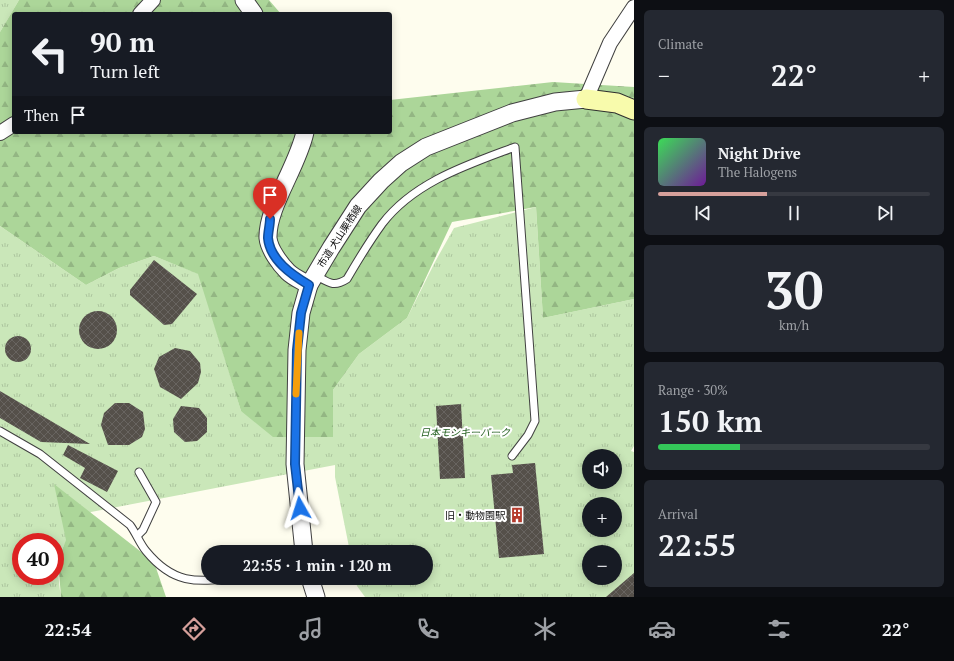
<!DOCTYPE html>
<html lang="en">
<head>
<meta charset="utf-8">
<style>
	:root { --surface:#171b24; --page:#242831; --text:#f1f3f6; --muted:#9ea1a6; --line:#363941; --accent:#d6a09b }
	body { margin:0; font-family:"PT Serif","Noto Sans JP",serif; background:var(--page); color:var(--text); height:100vh; display:flex; flex-direction:column; font-size:15px; white-space:nowrap }
	* { box-sizing:border-box; margin:0 }
	p { font-size:13px; color:var(--muted) }
	.icon { flex:none; width:22px; height:22px; fill:none; stroke:currentColor; stroke-width:2; stroke-linecap:round; stroke-linejoin:round }
	.map { position:relative; flex:1; overflow:hidden }
	.panel { display:flex; flex-direction:column; gap:10px; padding:10px; background:#0d0f14; width:320px }
	.panel>* { flex:none }
	.guide { position:absolute; left:12px; top:12px; width:380px; height:122px; border-radius:4px; box-shadow:0 2px 10px #0003; background:#171b24; color:var(--text); overflow:hidden }
	.buttons { position:absolute; left:582px; top:449px; display:grid; gap:8px }
	.buttons a { display:grid; place-items:center; width:40px; height:40px; border-radius:50%; background:var(--surface); box-shadow:0 2px 10px #0003; font-size:20px }
	.speed { position:absolute; left:12px; top:533px; display:flex; gap:8px; font-size:20px; font-weight:700; text-align:center }
	.speed>* { display:grid; place-content:center; width:52px; height:52px; border-radius:50%; background:var(--surface); box-shadow:0 2px 10px #0003; line-height:1 }
	.speed .limit { border:6px solid #d22; background:#fff; color:#111 }
	.pin { position:absolute; display:grid; place-items:center; width:34px; height:34px; color:#fff; margin:-41px -17px; border-radius:50% 50% 50% 0; rotate:-45deg; box-shadow:0 0 4px #0007 }
	.pin .icon { rotate:45deg }
	.me { position:absolute; width:44px; margin:-22px; rotate:354deg; stroke-linejoin:round; filter:drop-shadow(0 0 3px #0008) }
	.turn { display:flex; align-items:center; gap:14px; height:84px; padding:0 12px; font-size:18px }
	.turn .icon { width:52px; height:52px; stroke-width:2.5 }
	.turn b { display:block; font-size:28px; line-height:34px }
	.then { display:flex; align-items:center; height:38px; padding:0 12px; background:#0003; gap:8px; font-size:15px }
	.big { font-size:30px; font-weight:600; line-height:1.1 }
	.panel .card { flex:1; display:flex; flex-direction:column; justify-content:center; gap:6px; min-width:0; padding:0 14px; border-radius:6px; background:var(--page) }
	.panel .dial { align-items:center; gap:0 }
	.dial b { font-size:52px; line-height:1 }
	.song { display:flex; align-items:center; gap:12px }
	.cover { width:48px; height:48px; border-radius:6px; background:linear-gradient(135deg,hsl(130 70% 55%),hsl(280 70% 35%)) }
	.played { height:4px; border-radius:2px; background:linear-gradient(90deg,var(--accent) 40%,var(--line) 40%) }
	.keys { display:flex; justify-content:space-around; direction:ltr }
	.heat { display:flex; justify-content:space-between; align-items:center; font-size:22px; direction:ltr }
	.charge { height:6px; border-radius:3px; background:linear-gradient(90deg,#34c759 30%,var(--line) 0) }
	.trip { position:absolute; left:201px; top:545px; width:232px; height:40px; border-radius:20px; background:var(--surface); box-shadow:0 2px 10px #0003; font-weight:600; line-height:40px; text-align:center }
	.dock { display:flex; height:64px; justify-content:space-around; align-items:center; background:#090b0e; color:var(--muted) }
	.dock .icon { width:28px; height:28px }
	.dock .on { color:var(--accent) }
	.dock b { font-size:18px; color:var(--text) }
	main { display:flex; flex:1; min-height:0 }
	.map>svg:first-child { display:block }
</style>
</head>
<body>
<main>
<div class="map">
<svg width="634" height="597" viewBox="0 0 634 597">
	<defs>
		<pattern id="grass-tufts" width="24" height="20" patternUnits="userSpaceOnUse"><rect width="24" height="20" fill="#cae7b9"/><path d="M3 7l-1-3M5 7V3M7 7l1-3M15 17l-1-3M17 17v-4M19 17l1-3" fill="none" stroke="#acc59e"/></pattern>
		<pattern id="forest-firs" width="22" height="20" patternUnits="userSpaceOnUse"><rect width="22" height="20" fill="#acd699"/><path d="M5 1l3.5 6h-7zM16 11l3.5 6h-7z" fill="#93b683"/></pattern>
		<pattern id="building-cross-hatch" width="8" height="8" patternUnits="userSpaceOnUse"><rect width="8" height="8" fill="#55504a"/><path d="M0 0l8 8M0 8l8-8" fill="none" stroke="#686460"/></pattern>
	</defs>
	<rect width="100%" height="100%" fill="#fefdee"/>
	<g fill="url(#grass-tufts)" fill-rule="evenodd">
		<path d="M0,0H19L0,32Z"/>
		<path d="M536,207L543,318L634,299V446L631,451L634,452V597H365L357,586L355,578H426V552H350L335,477V465L91,512C61,542 54,554 61,597H0V226L86,285L119,268L154,256L199,274L241,411L332,437L333,390L359,354L407,318L435,262L454,228ZM589,456H615V482H589ZM589,504H615V530H589ZM21,542H55V576H21ZM589,552H615V578H589Z"/>
	</g>
	<g fill="url(#forest-firs)">
		<path d="M19,0H269L281,14H14V132H390V100L553,82L634,87V299L543,318L536,207L452,222L407,318L359,354L333,390V437H273L241,411L198,274L154,256L119,268L86,285L0,226V32Z"/>
		<path d="M54,484L154,562L166,597H61L58,560L66,540Z"/>
	</g>
	<g fill="url(#building-cross-hatch)">
		<path d="M154,260L197,294L172,324L164,325L130,295V290Z"/>
		<circle cx="98" cy="330" r="19"/>
		<circle cx="18" cy="349" r="13"/>
		<path d="M175,348L190,351L200,363L201,372L198,383L181,399L160,387L154,369L159,357Z"/>
		<path d="M0,391L90,444L41,442L0,418Z"/>
		<path d="M115,403H129L143,412L145,429L142,437L129,445H108L101,425L104,413Z"/>
		<path d="M461,404L465,478L440,479L436,406Z"/>
		<path d="M181,406L199,408L207,418V432L197,441L185,442L174,432L173,419Z"/>
		<path d="M68,445L118,471L107,492L80,478L85,468L63,455Z"/>
		<path d="M535,463L544,554L499,558L491,475L513,473L512,465Z"/>
		<path d="M634,573V597H606Z"/>
	</g>
	<g fill="none" stroke-linecap="round" stroke-linejoin="round">
		<defs>
			<g id="service">
				<path d="M315,275C328,282 333,288 347,279C358,260 369,242 382,224C414,182 467,165 515,147L535,421L528,435L512,456"/>
				<path d="M0,431L40,454L130,525C136,533 140,544 146,551C174,585 196,582 236,578"/>
				<path d="M138,535L143,530L156,502L139,472"/>
			</g>
			<g id="minor">
				<path d="M140,14L153,0"/>
				<path d="M586,99L610,43L634,7"/>
				<path d="M0,133L14,124"/>
			</g>
			<g id="tertiary">
				<path d="M244,0L254,14"/>
				<path d="M305,132C298,166 267,207 268,238C269,249 280,264 288,272C293,277 302,281 309,285"/>
				<path d="M304,552L295,464L297,350L301,313L309,285L331,248L358,206L381,181L401,163L426,147L512,113L555,102L586,99"/>
				<path d="M310,578L316,597"/>
			</g>
			<path id="secondary" d="M586,99L617,103L634,110"/>
		</defs>
		<use href="#service" stroke="#404040" stroke-width="9"/>
		<use href="#minor" stroke="#404040" stroke-width="16"/>
		<use href="#tertiary" stroke="#404040" stroke-width="19"/>
		<use href="#secondary" stroke="#2f2f2f" stroke-width="21"/>
		<use href="#service" stroke="#fff" stroke-width="7"/>
		<use href="#minor" stroke="#fff" stroke-width="14"/>
		<use href="#tertiary" stroke="#fff" stroke-width="17"/>
		<use href="#secondary" stroke="#f8fbac" stroke-width="19"/>
	</g>
	<g fill="none" stroke-linecap="round" stroke-linejoin="round">
		<defs>
			<path id="route" d="M270,219C270,225 268,232 268,238C270,260 292,275 309,285L301,313L297,350L295,464L300,508"/>
		</defs>
		<use href="#route" stroke="#114b97" stroke-width="10"/>
		<use href="#route" stroke="#1a73e8" stroke-width="7"/>
		<path stroke="#f59e0b" stroke-width="7" d="M296,394L299,333"/>
	</g>
	<defs>
		<symbol id="building-bare" viewBox="-9 -9 18 18"><path d="M-4-6H4V6H1V3H-1V6H-4ZM-2.5-4.3h1.7v1.8h-1.7ZM.8-4.3h1.7v1.8H.8ZM-2.5-1h1.7V.8h-1.7ZM.8-1h1.7V.8H.8Z" fill="#b53a2c" stroke="#fff" stroke-width="2.5" paint-order="stroke"/></symbol>
	</defs>
	<g fill-rule="evenodd">
		<use href="#building-bare" x="506" y="504" width="22" height="22"/>
	</g>
	<g text-anchor="middle" stroke-width="4" stroke-linejoin="round" paint-order="stroke">
		<g font-size="10" fill="#0d0d0d" stroke="#fff">
			<text transform="translate(339 236) rotate(-57)" y="4">市道 犬山栗栖線</text>
		</g>
		<g font-size="10" font-style="italic" fill="#256121" stroke="#fff">
			<text x="465" y="436">日本モンキーパーク</text>
		</g>
		<g font-size="10" fill="#0d0d0d" stroke="#fff" text-anchor="end">
			<text x="505" y="519">旧・動物園駅</text>
		</g>
	</g>
</svg>
<div class="buttons">
<a><svg class="icon" aria-label="sound" viewBox="0 0 24 24"><path d="M4 9h4l5-4v14l-5-4H4zM17 9q2 3 0 6"/></svg></a>
<a>+</a>
<a>−</a>
</div>
<div class="speed"><div class="limit">40</div></div>
<div class="pin" style="left:270px;top:219px;background:#d93025"><svg class="icon" aria-label="arrive" viewBox="0 0 24 24"><path d="M6 21V4h12l-3 4 3 4H6"/></svg></div>
<svg class="me" style="left:300px;top:508px" viewBox="-20 -20 40 40"><path d="M0-17L14 15 0 8-14 15z" fill="#1a73e8" stroke="#fff" stroke-width="4"/></svg>
<div class="trip">22:55 · 1 min · 120 m</div>
<div class="guide">
<div class="turn"><svg class="icon" aria-label="left" viewBox="0 0 24 24"><path d="M17 20v-9H6M10 6l-5 5 5 5"/></svg><div><b>90 m</b>Turn left</div></div>
<div class="then">Then<svg class="icon" aria-label="arrive" viewBox="0 0 24 24"><path d="M6 21V4h12l-3 4 3 4H6"/></svg></div>
</div>
</div>
<section class="panel">
<div class="card"><p>Climate</p>
<div class="heat"><a>−</a><b class="big">22°</b><a>+</a></div>
</div>
<div class="card">
<div class="song"><i class="cover"></i><div><b>Night Drive</b><p>The Halogens</p></div></div>
<div class="played"></div>
<div class="keys"><svg class="icon" aria-label="previous" viewBox="0 0 24 24"><path d="M18 5L8 12l10 7zM5 5v14"/></svg><svg class="icon" aria-label="pause" viewBox="0 0 24 24"><path d="M8 5v14M16 5v14"/></svg><svg class="icon" aria-label="next" viewBox="0 0 24 24"><path d="M6 5l10 7-10 7zM19 5v14"/></svg></div>
</div>
<div class="card dial"><b>30</b><p>km/h</p></div>
<div class="card"><p>Range · 30%</p><b class="big">150 km</b><div class="charge"></div></div>
<div class="card"><p>Arrival</p><b class="big">22:55</b></div>
</section>
</main>
<nav class="dock">
<b>22:54</b>
<svg class="icon on" aria-label="directions" viewBox="0 0 24 24"><path d="M12 3l9 9-9 9-9-9zM9 14v-3h6M13 9l2 2-2 2"/></svg>
<svg class="icon" aria-label="music" viewBox="0 0 24 24"><path d="M9 18V5l10-2v13"/><circle cx="6" cy="18" r="3"/><circle cx="16" cy="16" r="3"/></svg>
<svg class="icon" aria-label="phone" viewBox="0 0 24 24"><path d="M5 4h4l2 5-3 2q2 4 5 5l2-3 5 2v4C11 20 4 13 5 4z"/></svg>
<svg class="icon" aria-label="climate" viewBox="0 0 24 24"><path d="M12 3v18M4 7l16 10M4 17L20 7"/></svg>
<svg class="icon" aria-label="car" viewBox="0 0 24 24"><path d="M5 17H2v-5l4-1 3-4h7l3 4 3 1v5h-3M9 17h6M6 11h13"/><circle cx="7" cy="17" r="2"/><circle cx="17" cy="17" r="2"/></svg>
<svg class="icon" aria-label="filters" viewBox="0 0 24 24"><path d="M4 7h16M4 17h16"/><circle cx="9" cy="7" r="2"/><circle cx="15" cy="17" r="2"/></svg>
<b>22°</b>
</nav>
</body>
</html>
